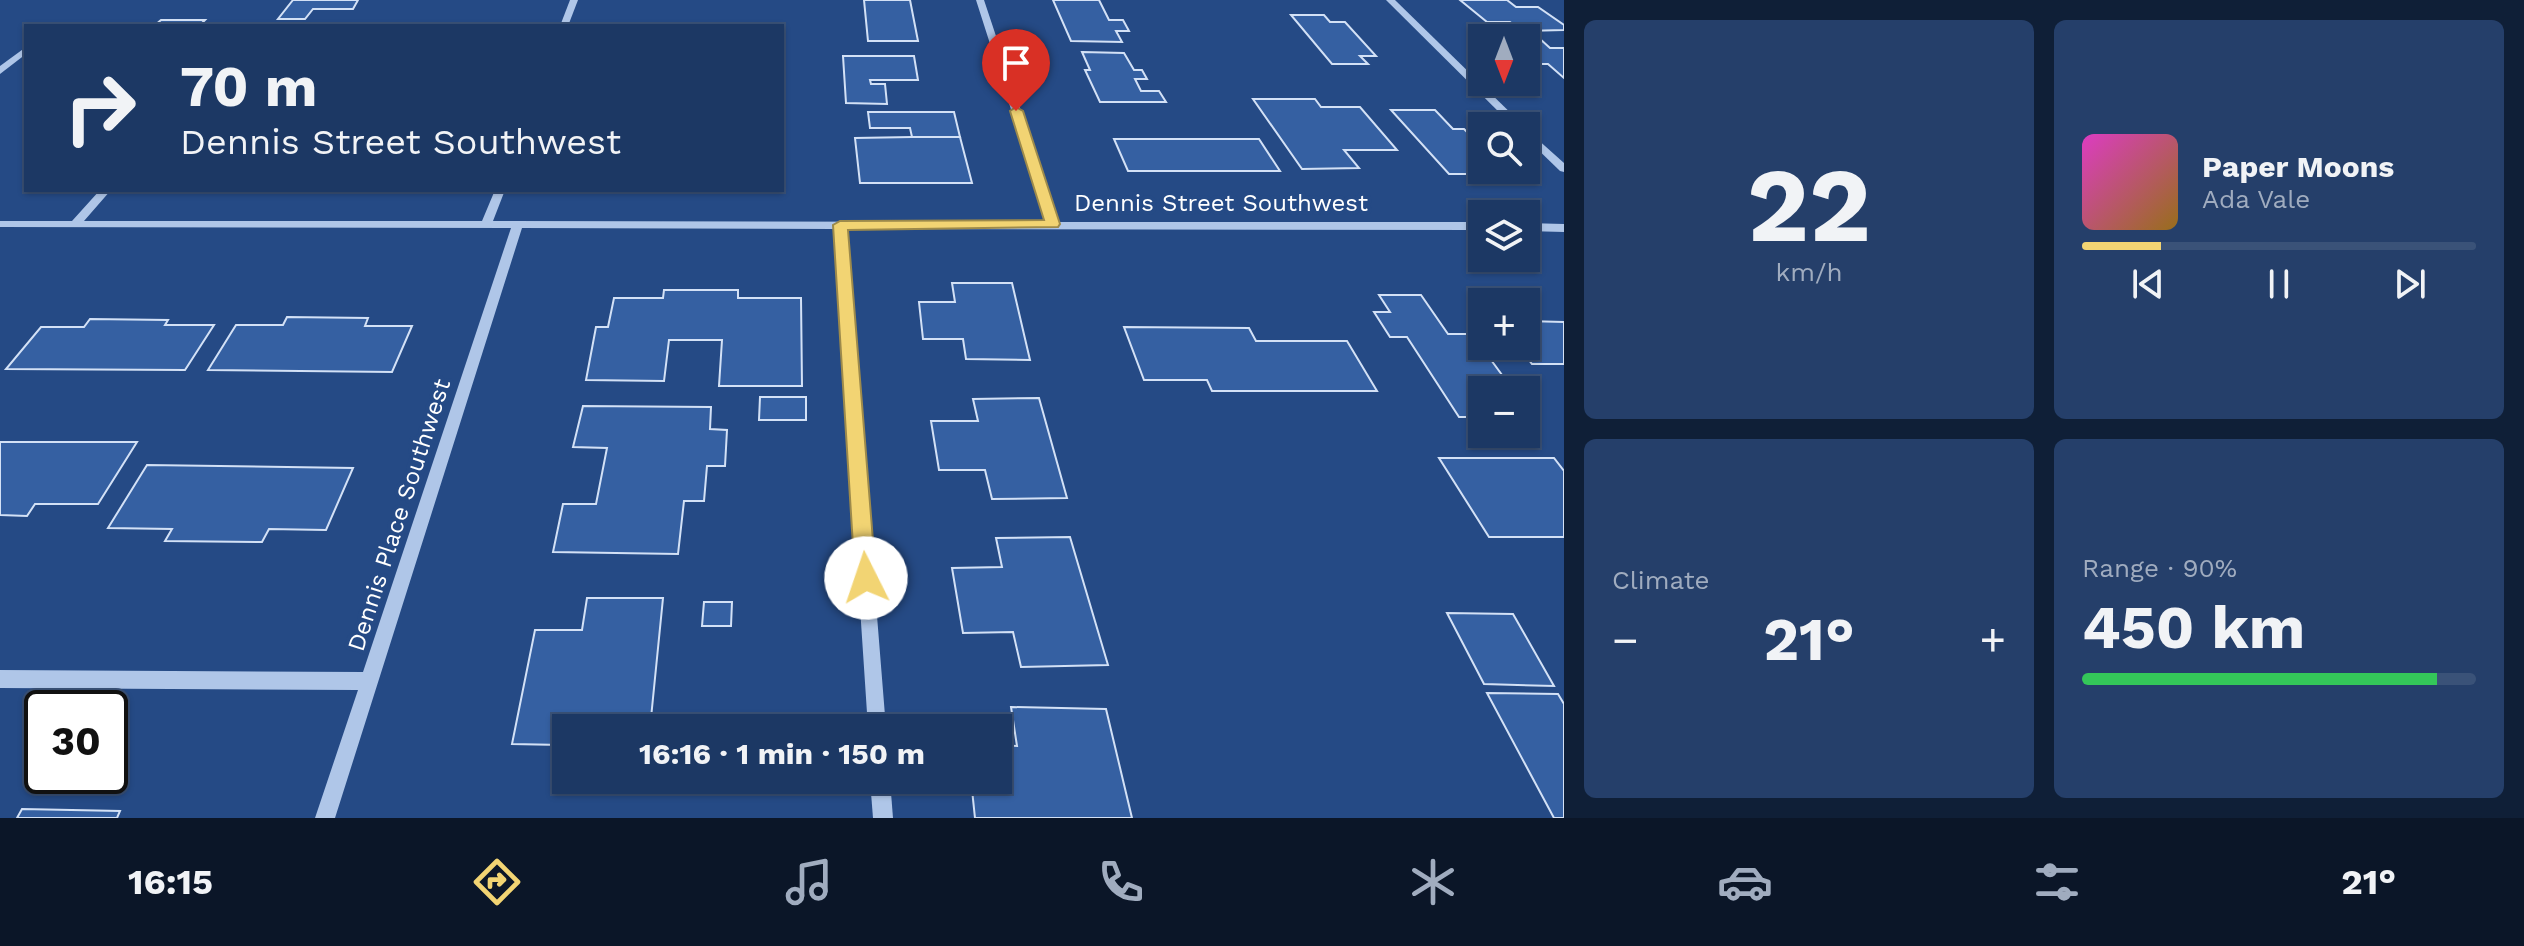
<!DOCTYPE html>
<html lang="en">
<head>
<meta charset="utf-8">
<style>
	:root { --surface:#1c3864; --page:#253f6a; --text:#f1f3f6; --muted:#a0acbf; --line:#3a5278; --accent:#f2d473 }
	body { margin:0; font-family:"Work Sans",sans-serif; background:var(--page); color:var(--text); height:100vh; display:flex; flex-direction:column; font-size:30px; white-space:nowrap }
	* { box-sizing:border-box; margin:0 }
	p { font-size:26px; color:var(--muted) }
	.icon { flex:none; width:44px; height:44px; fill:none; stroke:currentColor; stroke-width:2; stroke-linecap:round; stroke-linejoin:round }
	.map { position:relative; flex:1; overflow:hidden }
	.panel { display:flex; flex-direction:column; gap:20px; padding:20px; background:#0f1f37; width:960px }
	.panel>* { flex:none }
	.top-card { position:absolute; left:24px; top:24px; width:760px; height:168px; border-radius:0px; box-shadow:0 2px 6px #0004,0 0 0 2px var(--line); background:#1c3864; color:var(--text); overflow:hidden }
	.needle { width:52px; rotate:180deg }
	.controls { position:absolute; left:1468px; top:24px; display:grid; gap:16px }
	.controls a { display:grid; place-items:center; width:72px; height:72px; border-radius:0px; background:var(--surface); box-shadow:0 2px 6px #0004,0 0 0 2px var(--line); font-size:40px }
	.speed { position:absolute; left:24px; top:690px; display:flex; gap:16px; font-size:40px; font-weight:700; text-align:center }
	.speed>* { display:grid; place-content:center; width:104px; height:104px; border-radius:50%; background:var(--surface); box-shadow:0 2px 6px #0004,0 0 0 2px var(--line); line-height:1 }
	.speed .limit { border:4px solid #111; border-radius:12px; background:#fff; color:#111 }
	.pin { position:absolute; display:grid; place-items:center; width:68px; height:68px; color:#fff; margin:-82px -34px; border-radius:50% 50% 50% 0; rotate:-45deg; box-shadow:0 0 8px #0007 }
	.pin .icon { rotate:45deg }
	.me { position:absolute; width:88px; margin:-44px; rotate:356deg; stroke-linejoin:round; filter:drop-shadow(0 0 6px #0008) }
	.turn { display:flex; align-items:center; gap:28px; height:168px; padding:0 24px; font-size:36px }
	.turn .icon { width:104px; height:104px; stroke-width:2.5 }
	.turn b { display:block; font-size:56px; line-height:68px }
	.big { font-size:60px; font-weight:700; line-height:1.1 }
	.panel .tile { flex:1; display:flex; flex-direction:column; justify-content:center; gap:12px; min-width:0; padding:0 28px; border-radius:12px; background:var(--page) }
	.panel .dial { align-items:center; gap:0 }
	.dial b { font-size:104px; line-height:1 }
	.song { display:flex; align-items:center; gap:24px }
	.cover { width:96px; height:96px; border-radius:12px; background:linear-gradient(135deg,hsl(310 70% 55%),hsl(40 70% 35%)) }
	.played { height:8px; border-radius:4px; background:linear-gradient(90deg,var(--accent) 20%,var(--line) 20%) }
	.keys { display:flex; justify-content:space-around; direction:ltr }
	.heat { display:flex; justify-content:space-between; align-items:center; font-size:44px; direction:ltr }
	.charge { height:12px; border-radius:6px; background:linear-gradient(90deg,#34c759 90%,var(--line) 0) }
	.panel .tiles { flex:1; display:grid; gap:20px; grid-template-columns:repeat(2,1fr) }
	.trip { position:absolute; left:552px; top:714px; width:460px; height:80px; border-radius:0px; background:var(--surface); box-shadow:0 2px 6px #0004,0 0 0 2px var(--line); font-weight:700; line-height:80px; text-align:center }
	.tab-bar { display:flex; height:128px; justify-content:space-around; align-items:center; background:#0b1628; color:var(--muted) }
	.tab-bar .icon { width:56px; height:56px }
	.tab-bar .current { color:var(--accent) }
	.tab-bar b { font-size:36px; color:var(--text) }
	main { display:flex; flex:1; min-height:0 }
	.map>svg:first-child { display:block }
</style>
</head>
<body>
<main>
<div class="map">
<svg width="1564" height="818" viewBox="0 0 1564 818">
	<rect width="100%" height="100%" fill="#254a85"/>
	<g fill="#3560a2" stroke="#d3e1f6" stroke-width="2">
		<path d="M293,0H358L353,9H313L305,19H278Z"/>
		<path d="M864,0H910L918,41H868Z"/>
		<path d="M1053,0H1099L1109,20H1123L1129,31H1116L1122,42L1071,41Z"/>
		<path d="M1460,0H1507L1516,7H1538L1564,25V30L1521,31L1510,22H1487Z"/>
		<path d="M1291,15H1324L1330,22H1345L1376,56H1360L1368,64H1332Z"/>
		<path d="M161,20H205L199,26H154Z"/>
		<path d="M1488,38H1539L1550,48H1564V78L1548,64H1526V38Z"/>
		<path d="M1082,52L1124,53L1134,70H1142L1147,79H1135L1141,91H1159L1166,102H1100L1085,70H1090Z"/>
		<path d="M843,56H914L918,80H870L871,84H885L887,104L846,103Z"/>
		<path d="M1253,99H1315L1321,107H1360L1397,150H1344L1359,168L1302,169Z"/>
		<path d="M1391,110H1435L1453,129H1464L1482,147V154H1478L1482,159V170H1493L1497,174H1449Z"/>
		<path d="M868,112H954L960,137H912L910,128H870Z"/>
		<path d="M912,137H960L972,183H860L855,138Z"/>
		<path d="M1114,139H1259L1280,171H1128Z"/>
		<path d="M952,283H1012L1030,360L966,359L963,339H923L919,302H955Z"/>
		<path d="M664,290H738V298H801L802,386H719L722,340H669L664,381L586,380L596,327H608L614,298H663Z"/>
		<path d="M1379,295H1421L1448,334H1472L1513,390H1482V417H1459L1407,337H1390L1374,312H1390Z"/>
		<path d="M287,317L368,318L365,326H412L392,372L208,370L236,325H283Z"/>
		<path d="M90,319L168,320L165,325H214L185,370L6,369L41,327H84Z"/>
		<path d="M1526,321L1564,322V364H1532L1518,346H1526Z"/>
		<path d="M1124,327L1249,328L1256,341H1347L1377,391H1212L1207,380H1144Z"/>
		<path d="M760,397H806V420H759Z"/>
		<path d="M1039,398L1067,498L992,499L985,470H939L931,421H978L973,399Z"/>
		<path d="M583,406L711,407L710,429L727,430L725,466H707L704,501H684L678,554L553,552L563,504H596L607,448L573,447Z"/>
		<path d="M0,442H137L98,504H35L27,516L0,515Z"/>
		<path d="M1439,458H1554L1564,471V537H1489Z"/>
		<path d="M147,465L353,468L326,530L269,529L262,542L165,541L172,529L108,528Z"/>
		<path d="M1070,537L1108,665L1021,667L1013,632L963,633L952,568L1002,567L996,538Z"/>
		<path d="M587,598H663L650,728H566V780H644V785H555L562,745L512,744L535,630H582Z"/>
		<path d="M704,602H732L731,626H702Z"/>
		<path d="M1447,613L1513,614L1554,686L1484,684Z"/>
		<path d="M1487,693L1558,694L1564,704V818H1554Z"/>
		<path d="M1011,707L1106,709L1132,818H975L971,780H998V745L1017,746Z"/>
		<path d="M22,809L120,811L117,818H17Z"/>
	</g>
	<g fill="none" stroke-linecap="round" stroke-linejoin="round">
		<g fill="#afc6e8" fill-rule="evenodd">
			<path d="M570,0H578L568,26H560Z"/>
			<path d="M976,0H984L1058,222H1482V230L846,229L886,728H868L835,229L522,228L335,818H315L358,690L0,688V670L363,672L511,228L0,227V221H72L100,190H111L84,221H482L495,190H505L493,221L1047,222Z"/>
			<path d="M1386,0H1395L1524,126H1513Z"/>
			<path d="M26,47V54L0,74V66Z"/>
			<path d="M1526,129L1564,163V172L1560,171L1526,138Z"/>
			<path d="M1526,223L1564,224V232L1526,231Z"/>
			<path d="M870,780H890L893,818H873Z"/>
		</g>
	</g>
	<path fill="#f2d473" stroke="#9d8a4b" stroke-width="2" d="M1016,107L1023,111L1060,224L1058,227L848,230L876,578L873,584L866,587L858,584L855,578L833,225L840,221L1044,220L1010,111Z"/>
	<g text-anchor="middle" stroke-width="8" stroke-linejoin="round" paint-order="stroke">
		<g font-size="24" fill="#fff" stroke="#254a85">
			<text x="1221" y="211">Dennis Street Southwest</text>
			<text transform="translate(399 515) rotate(-72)" y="8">Dennis Place Southwest</text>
		</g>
	</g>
</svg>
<div class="controls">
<a><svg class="needle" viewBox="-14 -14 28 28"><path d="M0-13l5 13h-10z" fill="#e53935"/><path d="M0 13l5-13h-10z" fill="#a0acbf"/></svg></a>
<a><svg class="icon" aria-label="search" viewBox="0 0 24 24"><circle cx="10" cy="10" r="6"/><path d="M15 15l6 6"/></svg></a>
<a><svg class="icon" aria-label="layers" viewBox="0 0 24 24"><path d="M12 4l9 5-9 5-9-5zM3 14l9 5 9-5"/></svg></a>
<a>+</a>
<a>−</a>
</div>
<div class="speed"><div class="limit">30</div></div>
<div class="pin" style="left:1016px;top:111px;background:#d93025"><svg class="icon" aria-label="arrive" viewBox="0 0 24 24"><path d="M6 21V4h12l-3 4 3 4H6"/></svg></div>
<svg class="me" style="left:866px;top:578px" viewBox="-20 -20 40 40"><circle r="19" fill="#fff"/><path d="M0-13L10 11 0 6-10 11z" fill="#f2d473"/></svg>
<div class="trip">16:16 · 1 min · 150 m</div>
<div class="top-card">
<div class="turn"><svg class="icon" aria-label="right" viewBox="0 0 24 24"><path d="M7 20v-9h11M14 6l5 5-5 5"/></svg><div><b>70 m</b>Dennis Street Southwest</div></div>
</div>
</div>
<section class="panel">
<div class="tiles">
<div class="tile dial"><b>22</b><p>km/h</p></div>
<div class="tile">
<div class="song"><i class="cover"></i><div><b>Paper Moons</b><p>Ada Vale</p></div></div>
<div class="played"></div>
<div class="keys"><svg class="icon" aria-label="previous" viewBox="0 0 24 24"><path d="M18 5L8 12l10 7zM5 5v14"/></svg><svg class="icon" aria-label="pause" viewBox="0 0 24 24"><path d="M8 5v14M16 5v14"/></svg><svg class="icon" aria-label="next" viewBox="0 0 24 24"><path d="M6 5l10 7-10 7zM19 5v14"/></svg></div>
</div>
<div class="tile"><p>Climate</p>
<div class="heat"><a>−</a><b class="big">21°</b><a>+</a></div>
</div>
<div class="tile"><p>Range · 90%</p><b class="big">450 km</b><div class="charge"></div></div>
</div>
</section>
</main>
<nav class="tab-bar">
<b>16:15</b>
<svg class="icon current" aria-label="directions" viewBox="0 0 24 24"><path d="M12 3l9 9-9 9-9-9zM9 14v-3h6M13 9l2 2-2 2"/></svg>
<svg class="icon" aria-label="music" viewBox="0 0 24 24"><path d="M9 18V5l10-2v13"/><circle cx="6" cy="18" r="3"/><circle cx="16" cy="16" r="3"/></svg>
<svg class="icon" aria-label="phone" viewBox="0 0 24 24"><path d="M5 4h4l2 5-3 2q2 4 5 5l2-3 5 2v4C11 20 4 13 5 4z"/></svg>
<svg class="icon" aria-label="climate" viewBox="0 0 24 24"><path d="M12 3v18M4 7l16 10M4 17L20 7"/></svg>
<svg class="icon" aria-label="car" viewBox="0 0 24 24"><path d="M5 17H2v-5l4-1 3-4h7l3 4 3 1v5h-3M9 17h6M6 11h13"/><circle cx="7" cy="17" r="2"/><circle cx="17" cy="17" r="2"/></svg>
<svg class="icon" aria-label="filters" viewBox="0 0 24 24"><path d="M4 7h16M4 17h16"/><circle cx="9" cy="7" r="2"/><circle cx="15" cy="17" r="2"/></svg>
<b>21°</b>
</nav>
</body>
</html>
